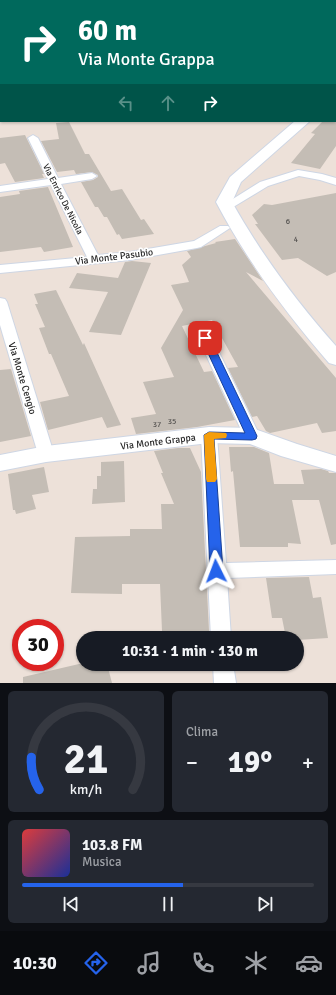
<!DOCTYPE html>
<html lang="it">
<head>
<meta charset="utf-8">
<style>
	:root { --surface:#171b24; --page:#242831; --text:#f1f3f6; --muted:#9ea1a6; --line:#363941; --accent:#2563eb }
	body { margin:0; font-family:Signika,sans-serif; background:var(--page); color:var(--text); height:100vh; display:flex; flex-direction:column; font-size:15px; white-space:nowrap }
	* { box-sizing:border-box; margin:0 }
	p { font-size:13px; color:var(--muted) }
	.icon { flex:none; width:22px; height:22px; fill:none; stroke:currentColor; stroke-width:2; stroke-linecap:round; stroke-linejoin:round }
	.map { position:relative; height:683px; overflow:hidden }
	.drawer { display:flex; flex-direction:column; gap:8px; padding:8px; background:#0d0f14; flex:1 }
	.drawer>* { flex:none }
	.hud { position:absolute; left:0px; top:0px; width:336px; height:122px; box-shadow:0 1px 3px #0004; background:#00695c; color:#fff; overflow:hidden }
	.speed { position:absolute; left:12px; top:619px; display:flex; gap:8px; font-size:20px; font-weight:700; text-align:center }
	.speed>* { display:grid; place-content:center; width:52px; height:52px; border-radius:50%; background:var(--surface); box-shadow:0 1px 3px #0004; line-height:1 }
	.speed .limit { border:6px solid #d22; background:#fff; color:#111 }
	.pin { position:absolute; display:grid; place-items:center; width:34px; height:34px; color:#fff; margin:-17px; border-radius:8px; box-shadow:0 2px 6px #0006 }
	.me { position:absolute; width:44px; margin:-22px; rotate:357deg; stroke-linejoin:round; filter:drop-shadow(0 0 3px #0008) }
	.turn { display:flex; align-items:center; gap:14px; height:84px; padding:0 12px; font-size:18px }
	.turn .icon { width:52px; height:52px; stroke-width:2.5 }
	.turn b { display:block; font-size:28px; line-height:34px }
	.lanes { display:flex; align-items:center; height:38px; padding:0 12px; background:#0003; justify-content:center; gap:20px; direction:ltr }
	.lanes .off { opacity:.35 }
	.big { font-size:30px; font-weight:700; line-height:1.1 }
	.drawer .card { flex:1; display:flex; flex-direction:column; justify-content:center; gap:6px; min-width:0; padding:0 14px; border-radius:6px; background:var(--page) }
	.drawer .dial { align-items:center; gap:0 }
	.dial svg { height:104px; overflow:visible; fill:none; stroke:var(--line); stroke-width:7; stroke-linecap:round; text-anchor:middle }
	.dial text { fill:var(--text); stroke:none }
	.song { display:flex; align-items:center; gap:12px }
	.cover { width:48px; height:48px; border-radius:6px; background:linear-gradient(135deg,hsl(0 70% 55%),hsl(230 70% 35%)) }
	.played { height:4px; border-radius:2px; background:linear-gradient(90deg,var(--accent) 55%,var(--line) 55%) }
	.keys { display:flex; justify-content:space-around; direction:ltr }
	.heat { display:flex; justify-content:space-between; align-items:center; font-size:22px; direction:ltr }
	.drawer .tiles { flex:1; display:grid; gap:8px; grid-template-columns:1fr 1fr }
	.card:last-child { grid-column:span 2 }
	.trip { position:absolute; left:76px; top:631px; width:228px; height:40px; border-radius:20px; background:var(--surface); box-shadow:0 1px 3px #0004; font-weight:700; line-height:40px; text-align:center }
	.tabs { display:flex; height:64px; justify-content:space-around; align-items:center; background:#090b0e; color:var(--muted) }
	.tabs .icon { width:28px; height:28px }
	.tabs .active { color:var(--accent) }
	.tabs b { font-size:18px; color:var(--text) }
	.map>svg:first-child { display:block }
</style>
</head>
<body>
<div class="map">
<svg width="336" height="683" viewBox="0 0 336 683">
	<rect width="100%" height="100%" fill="#ede1d9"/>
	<g fill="#c4bdb5">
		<path d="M323,121H336V146L320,169L291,163L315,134L311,133Z"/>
		<path d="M69,122L85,154H89L111,191L122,189L141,220L144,219L154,234L122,239L119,234L117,235L107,217H104L98,207H95L81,182L93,180L98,177V175L92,172L76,174L74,170L57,172L41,141L59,139L56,123Z"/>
		<path d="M25,135L44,174H42L44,178L15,182L5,163L0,164V138Z"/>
		<path d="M48,187L73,247L44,252L41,247L0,252V197L20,194L19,191Z"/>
		<path d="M336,193V272L327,276L298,258L282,260L255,224H258L252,215L264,204L272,205Z"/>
		<path d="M235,239L263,281L246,272L336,378V431L322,433L317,423L270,433L266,431L257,416L252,417L228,368L238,367L212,320L182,326L204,372L212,371L235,420L197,427L136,434L131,418L156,414L143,382L174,377L161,348L183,310L171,285L189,282L182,265L191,257L187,251L216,243L215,242Z"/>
		<path d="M132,261L151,263L121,335L89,332L108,292L69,288L77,273L118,278L125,262Z"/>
		<path d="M56,290L83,345L84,343L121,425L107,428L102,417L48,430L40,402L69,396L51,354H49L39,328L45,327L35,304H38L34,294Z"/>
		<path d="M11,369L31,436L0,442V370Z"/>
		<path d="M229,447H254L269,453L274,484H304L301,470L321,469L328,471L329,473H336V544L331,545L319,500H292L301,544L288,543V547H240L233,471L231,472Z"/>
		<path d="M178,448H190L201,472L209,631H162L160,584H122V594L71,593L75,537L130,536V529H162L161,504H174L161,473H163L154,451Z"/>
		<path d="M124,461L125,502L92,504L93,489H97V476H101V462Z"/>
		<path d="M44,467L49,492L32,495L36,509L16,514L15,510H13L8,474Z"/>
		<path d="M309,577L313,598L321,597L328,638L297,640V638H286L282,618H272L266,578Z"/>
		<path d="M79,664H107L112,683H23V677Z"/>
	</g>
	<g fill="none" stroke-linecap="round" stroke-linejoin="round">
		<defs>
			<g id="street">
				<rect x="27" y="0" width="6" height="1"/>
				<rect x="335" y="56" width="1" height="4"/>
				<path d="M0,77L1,78V84L0,83Z"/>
				<path d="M33,135L38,138L58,178L92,173L97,176L92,179L61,184L98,255L130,252L194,241L220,226H228L230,228L201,247L197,248L130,260L0,273V265L87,257L51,185L0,192V186L48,179L28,138Z"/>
				<path d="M298,170L322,174L336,178V185L320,180L299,176L268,186L230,209H222L220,207L260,182Z"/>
				<path d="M0,298L5,299L7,302L54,454L52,458L46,460L40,458L38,454L0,325Z"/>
				<path d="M205,334L210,335L212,338L260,436L258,440L252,441L246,440L244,436L198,338L200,335Z"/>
				<path d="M209,430L215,431L217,435L226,563L336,560V574L227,578L231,638H211L201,435L203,431Z"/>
				<path d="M213,664H233L236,683H214Z"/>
			</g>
			<g id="secondary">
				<path d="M336,88V96L335,97V89Z"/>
				<path d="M295,121H310L241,182L232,202C261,254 296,301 336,346V365L329,363C286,313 247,261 216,202L230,177Z"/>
				<path d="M209,427L252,428L297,444L336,456V472L281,456L250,444L209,443L46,462L0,471V455L46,446Z"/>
			</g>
		</defs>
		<use href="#street" stroke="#ced6e4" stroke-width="2"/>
		<use href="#secondary" stroke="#ced6e4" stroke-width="2"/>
		<use href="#street" fill="#fff" fill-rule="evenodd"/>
		<use href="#secondary" fill="#fff" fill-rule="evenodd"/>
	</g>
	<path fill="#2563eb" stroke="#184099" d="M202,336H205L210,338L257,436L256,439L252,440L214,439L223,571L221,574L216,576L212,574L210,571L204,435L209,432L245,433L201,338Z"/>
	<path fill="#f59e0b" d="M209,432L226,433L227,435L226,438L214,439L217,479L215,482H207L206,479L204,435Z"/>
	<g text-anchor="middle" stroke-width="3.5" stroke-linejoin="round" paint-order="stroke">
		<g font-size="8" fill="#504e4c">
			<text x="288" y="224">6</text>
			<text x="296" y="242">4</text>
			<text x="172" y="424">35</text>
			<text x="157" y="427">37</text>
		</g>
		<g font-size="9" fill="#292929" stroke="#fff">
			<text transform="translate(63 199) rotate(63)" y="3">Via Enrico De Nicola</text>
		</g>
		<g font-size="10" fill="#292929" stroke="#fff">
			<text transform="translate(114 256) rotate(-7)" y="4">Via Monte Pasubio</text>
			<text transform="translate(23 378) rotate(73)" y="4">Via Monte Cengio</text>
			<text transform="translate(158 441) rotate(-7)" y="4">Via Monte Grappa</text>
		</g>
	</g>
</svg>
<div class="speed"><div class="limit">30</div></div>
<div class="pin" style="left:205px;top:338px;background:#d93025"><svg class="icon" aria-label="arrive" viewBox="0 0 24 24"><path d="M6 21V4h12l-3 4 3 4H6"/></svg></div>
<svg class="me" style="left:216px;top:571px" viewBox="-20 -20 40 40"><path d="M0-17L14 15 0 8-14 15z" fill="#2563eb" stroke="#fff" stroke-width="4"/></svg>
<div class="trip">10:31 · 1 min · 130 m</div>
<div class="hud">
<div class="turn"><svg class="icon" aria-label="right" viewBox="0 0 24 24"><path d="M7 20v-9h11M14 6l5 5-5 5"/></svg><div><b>60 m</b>Via Monte Grappa</div></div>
<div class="lanes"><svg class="icon off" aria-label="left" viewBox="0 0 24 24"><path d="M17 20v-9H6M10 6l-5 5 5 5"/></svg><svg class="icon off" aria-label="ahead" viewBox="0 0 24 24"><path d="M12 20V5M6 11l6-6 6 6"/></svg><svg class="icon" aria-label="right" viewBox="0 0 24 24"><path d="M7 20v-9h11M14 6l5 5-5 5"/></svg></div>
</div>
</div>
<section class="drawer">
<div class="tiles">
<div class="card dial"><svg viewBox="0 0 100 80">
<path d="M14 69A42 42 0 1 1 86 69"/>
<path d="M14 69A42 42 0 0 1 8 44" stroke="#2563eb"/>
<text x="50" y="56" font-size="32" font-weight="700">21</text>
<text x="50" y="72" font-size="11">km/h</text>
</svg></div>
<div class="card"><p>Clima</p>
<div class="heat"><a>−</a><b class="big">19°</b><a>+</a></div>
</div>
<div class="card">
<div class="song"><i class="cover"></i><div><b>103.8 FM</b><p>Musica</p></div></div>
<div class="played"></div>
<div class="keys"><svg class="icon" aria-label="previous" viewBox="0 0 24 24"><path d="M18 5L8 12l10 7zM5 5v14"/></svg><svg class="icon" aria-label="pause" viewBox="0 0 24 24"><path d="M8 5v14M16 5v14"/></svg><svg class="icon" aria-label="next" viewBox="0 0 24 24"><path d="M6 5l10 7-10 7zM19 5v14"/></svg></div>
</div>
</div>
</section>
<nav class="tabs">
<b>10:30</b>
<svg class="icon active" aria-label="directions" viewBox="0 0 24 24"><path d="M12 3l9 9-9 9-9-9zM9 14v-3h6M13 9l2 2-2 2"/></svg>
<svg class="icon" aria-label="music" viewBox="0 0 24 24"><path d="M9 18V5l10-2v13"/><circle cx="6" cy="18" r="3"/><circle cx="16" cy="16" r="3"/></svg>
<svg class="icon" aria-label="phone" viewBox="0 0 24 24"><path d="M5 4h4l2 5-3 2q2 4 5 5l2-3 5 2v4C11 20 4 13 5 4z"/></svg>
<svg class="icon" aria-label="climate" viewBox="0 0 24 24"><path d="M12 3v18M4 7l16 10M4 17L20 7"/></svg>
<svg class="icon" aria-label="car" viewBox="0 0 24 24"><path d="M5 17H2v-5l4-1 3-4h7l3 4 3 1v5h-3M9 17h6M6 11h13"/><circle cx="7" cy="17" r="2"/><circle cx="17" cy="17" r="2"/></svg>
</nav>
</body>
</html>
